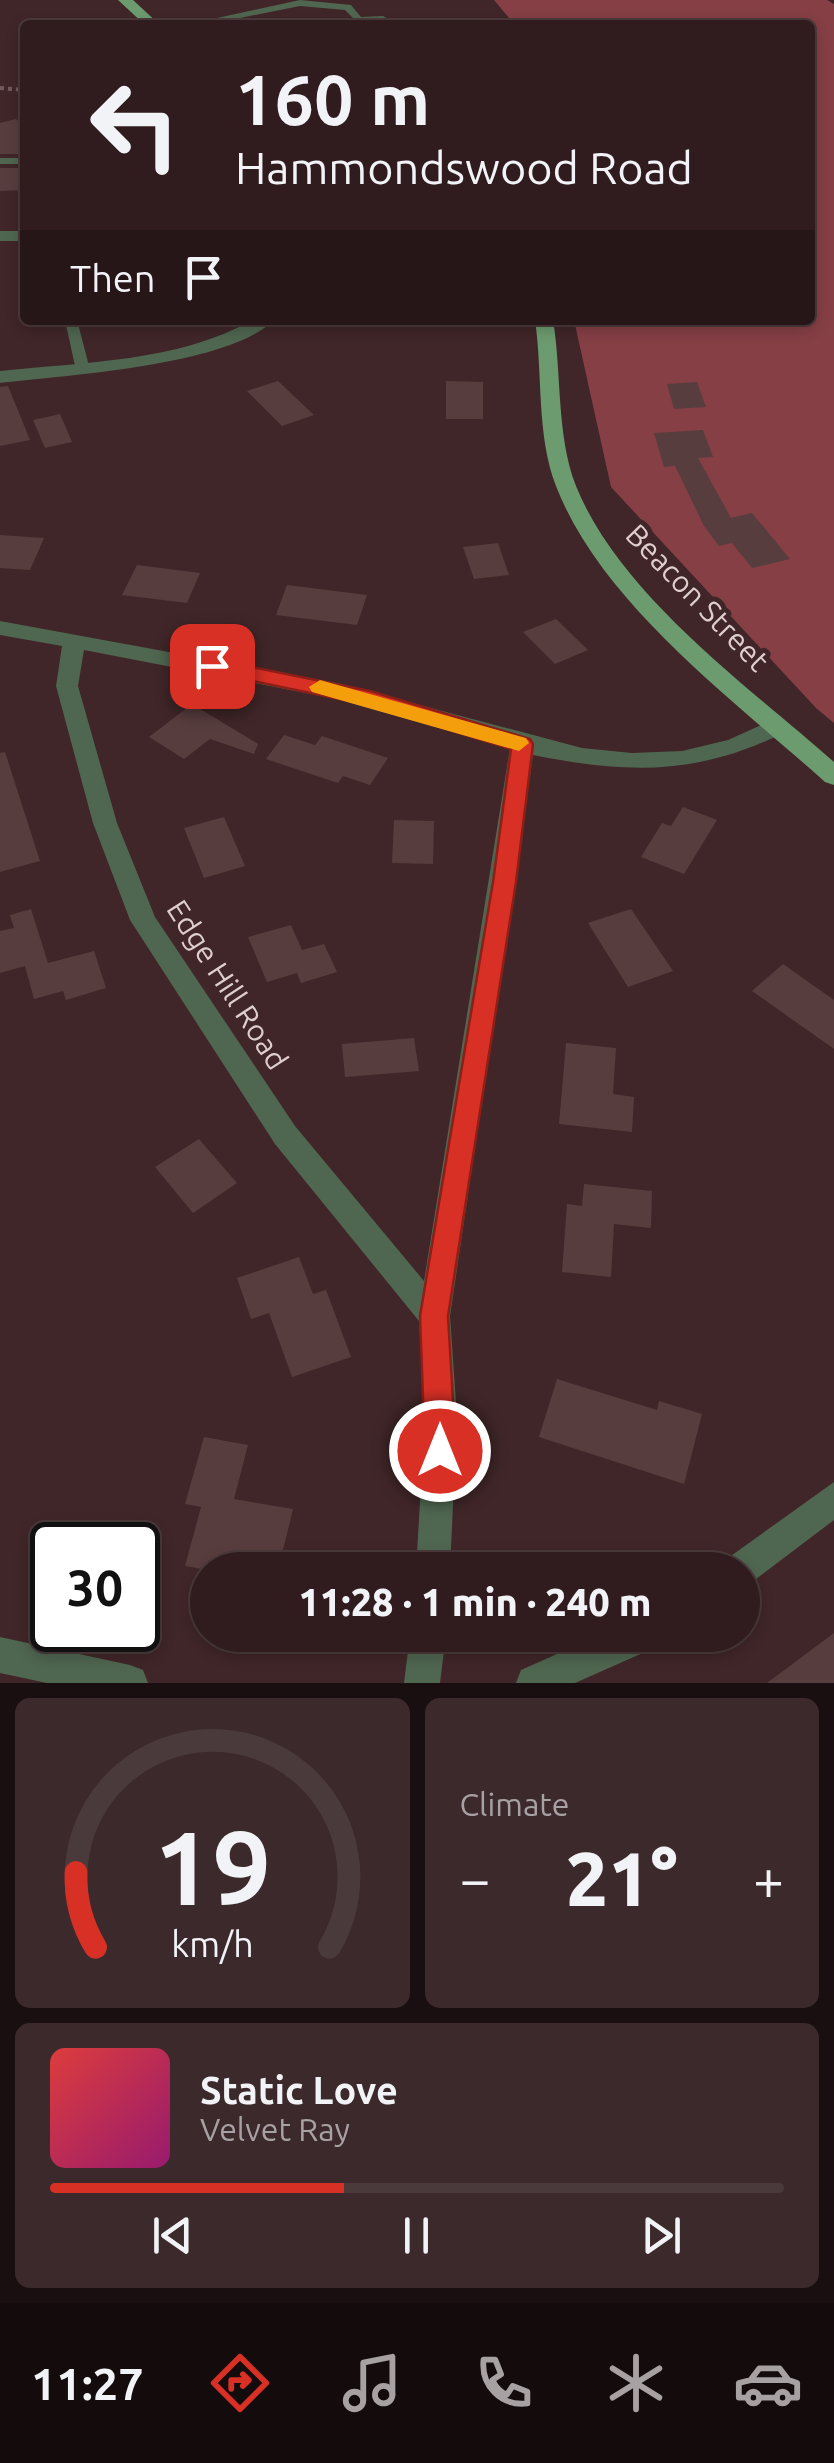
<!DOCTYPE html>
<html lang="en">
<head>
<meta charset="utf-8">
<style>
	:root { --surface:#301c1e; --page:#3c292b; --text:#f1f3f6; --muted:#a8a1a4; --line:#4b3a3c; --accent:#d93025 }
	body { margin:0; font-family:Ubuntu,sans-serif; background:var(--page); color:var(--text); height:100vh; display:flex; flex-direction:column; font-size:38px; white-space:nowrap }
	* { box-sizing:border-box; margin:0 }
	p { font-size:32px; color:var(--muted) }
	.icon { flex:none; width:55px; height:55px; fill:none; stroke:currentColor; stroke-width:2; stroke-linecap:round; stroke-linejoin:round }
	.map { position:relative; height:1683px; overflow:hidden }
	.side { display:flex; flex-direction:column; gap:15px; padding:15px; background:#1a0f10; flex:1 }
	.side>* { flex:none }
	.guide { position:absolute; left:20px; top:20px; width:795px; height:305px; border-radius:10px; box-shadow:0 5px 15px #0003,0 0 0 2px var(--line); background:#301c1e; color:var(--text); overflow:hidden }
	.speed { position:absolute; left:30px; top:1522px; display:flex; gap:20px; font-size:50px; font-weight:700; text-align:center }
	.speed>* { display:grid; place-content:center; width:130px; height:130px; border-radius:50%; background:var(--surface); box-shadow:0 5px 15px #0003,0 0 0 2px var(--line); line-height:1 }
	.speed .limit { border:5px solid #111; border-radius:15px; background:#fff; color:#111 }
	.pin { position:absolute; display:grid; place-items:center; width:85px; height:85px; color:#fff; margin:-42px; border-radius:20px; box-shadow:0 5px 15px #0006 }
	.me { position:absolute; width:110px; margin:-55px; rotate:0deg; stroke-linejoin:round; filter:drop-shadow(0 0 8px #0008) }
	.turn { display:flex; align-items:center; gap:35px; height:210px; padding:0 50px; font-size:45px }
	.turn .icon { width:130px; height:130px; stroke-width:2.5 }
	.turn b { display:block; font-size:70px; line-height:85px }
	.then { display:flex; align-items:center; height:95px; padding:0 50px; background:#0003; gap:20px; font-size:38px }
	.big { font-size:75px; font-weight:800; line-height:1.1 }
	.side .tile { flex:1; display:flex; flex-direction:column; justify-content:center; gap:15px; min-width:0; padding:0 35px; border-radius:15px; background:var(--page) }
	.side .dial { align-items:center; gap:0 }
	.dial svg { height:260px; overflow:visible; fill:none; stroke:var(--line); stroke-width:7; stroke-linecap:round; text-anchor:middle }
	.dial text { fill:var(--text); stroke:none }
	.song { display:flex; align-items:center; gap:30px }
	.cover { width:120px; height:120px; border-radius:15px; background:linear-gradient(135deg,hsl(0 70% 55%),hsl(320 70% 35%)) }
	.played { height:10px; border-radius:5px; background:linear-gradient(90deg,var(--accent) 40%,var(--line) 40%) }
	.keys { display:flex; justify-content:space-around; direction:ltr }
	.heat { display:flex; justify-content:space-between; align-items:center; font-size:55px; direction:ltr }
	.side .tiles { flex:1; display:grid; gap:15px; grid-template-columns:1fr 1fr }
	.tile:last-child { grid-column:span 2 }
	.trip { position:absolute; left:190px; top:1552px; width:570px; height:100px; border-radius:50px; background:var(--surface); box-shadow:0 5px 15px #0003,0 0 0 2px var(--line); font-weight:800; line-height:100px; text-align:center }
	.menu { display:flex; height:160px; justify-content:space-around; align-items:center; background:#130b0c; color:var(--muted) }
	.menu .icon { width:70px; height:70px }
	.menu .active { color:var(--accent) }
	.menu b { font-size:45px; color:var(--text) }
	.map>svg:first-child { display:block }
</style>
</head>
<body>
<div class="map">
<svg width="834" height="1683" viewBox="0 0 834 1683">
	<rect width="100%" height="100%" fill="#402628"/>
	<path fill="#853f45" d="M494,0H827L834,4V723L816,708L611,487L574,320H810V25H493L509,18Z"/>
	<g fill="#583d3e">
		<path d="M16,119L25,128V154H0V123Z"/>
		<path d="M0,168H25V190L0,191Z"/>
		<path d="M278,381L314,415L282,426L247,391Z"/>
		<path d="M446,381L483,382V419H446Z"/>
		<path d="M697,382L706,407L674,409L667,384Z"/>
		<path d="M8,386L30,440L0,446V387Z"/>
		<path d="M60,414L72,442L45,448L33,420Z"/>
		<path d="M703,430L713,457L698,458L731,518L752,513L790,559L752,568L732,543L719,546L704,526L675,466L664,467L654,433Z"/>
		<path d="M0,535L44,538L30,570L0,568Z"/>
		<path d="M498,543L509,575L474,579L463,547Z"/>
		<path d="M137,565L200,573L187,603L122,595Z"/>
		<path d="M287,585L367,595L357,625L276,615Z"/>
		<path d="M556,619L588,650L555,664L523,632Z"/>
		<path d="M192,704L258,744L254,754L210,739L184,759L149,737Z"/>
		<path d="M284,735L315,745L322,736L388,758L370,785L343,776L338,783L266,759Z"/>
		<path d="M5,752L40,861L0,872V753Z"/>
		<path d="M683,807L717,820L684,874L641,857L662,823L671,826Z"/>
		<path d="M224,817L245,866L204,878L184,828Z"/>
		<path d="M394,820L434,821L433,864L392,863Z"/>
		<path d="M31,909L48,963L94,951L106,988L66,1000L63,991L34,999L25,966L0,973V931L14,928L10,915Z"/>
		<path d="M631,909L673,971L628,987L588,923Z"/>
		<path d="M291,925L302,950L324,944L337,972L301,983L297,973L267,982L248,937Z"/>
		<path d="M783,964L834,1000V1049L752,991Z"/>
		<path d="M414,1038L419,1071L345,1077L342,1044Z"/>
		<path d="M566,1043L616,1048L613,1094L634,1097L632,1132L559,1124Z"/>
		<path d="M199,1139L237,1183L193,1213L155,1167Z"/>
		<path d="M584,1184L652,1191L651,1228L614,1224L611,1277L562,1272L567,1204L582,1206Z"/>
		<path d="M299,1257L313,1294L326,1290L351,1357L292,1377L269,1313L251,1319L237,1278Z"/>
		<path d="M557,1379L657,1410L659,1401L702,1414L684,1484L539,1437Z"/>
		<path d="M204,1437L248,1445L234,1499L293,1509L278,1570H208L185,1566L201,1507L185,1504Z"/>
		<path d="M834,1633V1683H767Z"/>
	</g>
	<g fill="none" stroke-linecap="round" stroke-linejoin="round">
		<path stroke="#725b5d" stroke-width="4" stroke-dasharray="4 4" stroke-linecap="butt" d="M0,88L25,90"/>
		<g fill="#4f6650" fill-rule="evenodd">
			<path d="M300,0L351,5L361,17L383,16L398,25L358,23L345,10L300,6L205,25H185Z"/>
			<rect x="0" y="158" width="25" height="6"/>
			<path d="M65,320H77L89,366L87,369H77L75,366Z"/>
		</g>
		<g fill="#4f6650" fill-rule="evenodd">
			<rect x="0" y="231" width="25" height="10"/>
			<path d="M252,320H274C228,366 66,375 0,383V371C82,362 179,362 252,320Z"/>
			<path d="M0,621L337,683L582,748L632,753L682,751L728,740L779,717L791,725L787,731C699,776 628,774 533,755L450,1316L457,1417L450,1570H416L425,1417L419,1321L275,1144L130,920L93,823L56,686L62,646L0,635ZM84,650L337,699L510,748L424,1281L295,1126L155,917L117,823L78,686Z"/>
			<path d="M834,1482V1520L752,1582L742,1586V1570H723L728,1558Z"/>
			<path d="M410,1635H446L440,1683H404Z"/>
			<path d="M600,1635H659L654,1648L575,1683H516L521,1670Z"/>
			<path d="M0,1637L130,1665L143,1670L148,1683H47L0,1673Z"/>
		</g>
		<g fill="#6c9b6f" fill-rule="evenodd">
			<path d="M118,0H133L160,25H145Z"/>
			<path d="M535,320H553C562,374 556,434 576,486C620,595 748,686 834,762V785L825,782C734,700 601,603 556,486C536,434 543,374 535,320Z"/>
		</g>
	</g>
	<path fill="#d93025" stroke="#8d1f18" stroke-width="2.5" d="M212,659L370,691L530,739L533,744L516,882L448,1316L456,1451L451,1462L440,1466L430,1462L425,1451L420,1316L493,882L511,749L368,705L205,671L202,666Z"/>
	<path fill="#f59e0b" d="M320,680L526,738L529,743L519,751L312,692L309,687Z"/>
	<g text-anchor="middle" stroke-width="10" stroke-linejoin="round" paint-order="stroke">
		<g font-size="30" fill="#dfcece" stroke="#402628">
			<text transform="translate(697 598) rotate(46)" y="10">Beacon Street</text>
			<text transform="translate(227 985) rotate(57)" y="10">Edge Hill Road</text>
		</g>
	</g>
</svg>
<div class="speed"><div class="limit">30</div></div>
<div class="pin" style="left:212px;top:666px;background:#d93025"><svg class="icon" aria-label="arrive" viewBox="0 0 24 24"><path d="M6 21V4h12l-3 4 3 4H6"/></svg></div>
<svg class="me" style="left:440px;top:1451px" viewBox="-20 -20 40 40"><circle r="17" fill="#d93025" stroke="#fff" stroke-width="3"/><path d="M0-11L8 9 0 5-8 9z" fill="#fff"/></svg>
<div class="trip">11:28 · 1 min · 240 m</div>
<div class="guide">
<div class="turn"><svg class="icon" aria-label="left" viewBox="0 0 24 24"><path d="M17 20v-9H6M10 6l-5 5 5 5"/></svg><div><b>160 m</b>Hammondswood Road</div></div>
<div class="then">Then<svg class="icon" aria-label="arrive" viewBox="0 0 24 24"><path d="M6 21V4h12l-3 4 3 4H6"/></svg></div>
</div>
</div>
<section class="side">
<div class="tiles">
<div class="tile dial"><svg viewBox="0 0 100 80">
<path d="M14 69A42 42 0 1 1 86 69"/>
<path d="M14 69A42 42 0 0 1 8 46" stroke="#d93025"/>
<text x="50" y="56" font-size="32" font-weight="700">19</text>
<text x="50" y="72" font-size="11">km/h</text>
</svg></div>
<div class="tile"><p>Climate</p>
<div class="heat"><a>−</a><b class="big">21°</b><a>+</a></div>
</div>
<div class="tile">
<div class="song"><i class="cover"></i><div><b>Static Love</b><p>Velvet Ray</p></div></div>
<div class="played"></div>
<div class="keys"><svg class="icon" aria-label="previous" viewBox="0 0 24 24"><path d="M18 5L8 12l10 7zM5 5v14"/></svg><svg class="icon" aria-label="pause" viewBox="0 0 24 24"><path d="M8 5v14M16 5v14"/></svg><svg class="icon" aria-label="next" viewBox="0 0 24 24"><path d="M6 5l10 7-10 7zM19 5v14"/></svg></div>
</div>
</div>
</section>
<nav class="menu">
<b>11:27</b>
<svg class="icon active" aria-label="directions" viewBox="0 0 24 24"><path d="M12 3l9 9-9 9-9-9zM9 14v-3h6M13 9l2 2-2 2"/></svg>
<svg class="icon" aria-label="music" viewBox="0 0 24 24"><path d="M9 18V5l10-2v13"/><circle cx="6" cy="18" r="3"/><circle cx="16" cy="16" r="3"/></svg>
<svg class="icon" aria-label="phone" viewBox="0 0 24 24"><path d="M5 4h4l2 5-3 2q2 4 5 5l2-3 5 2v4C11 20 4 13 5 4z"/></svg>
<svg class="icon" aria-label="climate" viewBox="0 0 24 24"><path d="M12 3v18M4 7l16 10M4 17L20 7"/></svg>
<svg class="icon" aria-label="car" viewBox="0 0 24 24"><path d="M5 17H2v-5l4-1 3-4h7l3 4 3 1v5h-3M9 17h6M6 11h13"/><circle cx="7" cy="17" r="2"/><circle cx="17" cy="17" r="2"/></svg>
</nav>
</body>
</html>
